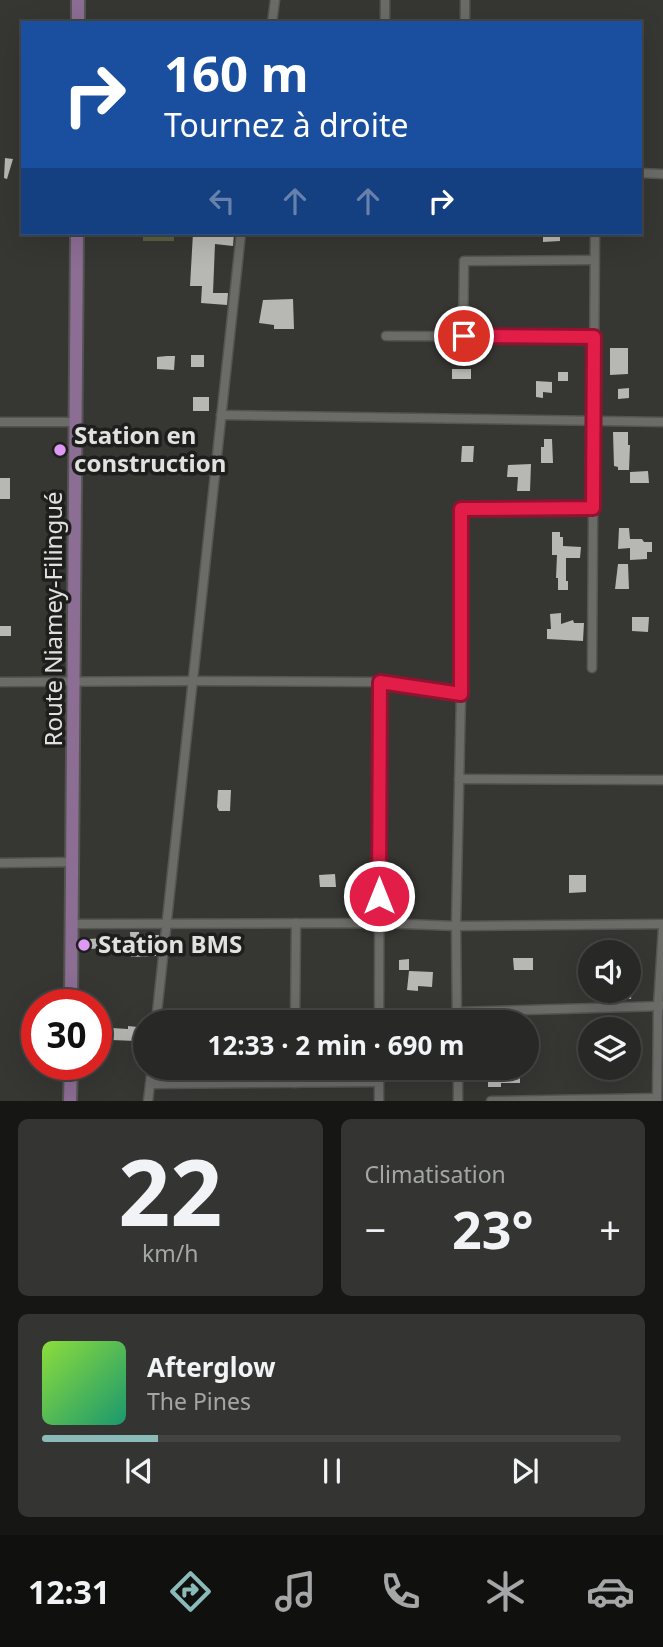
<!DOCTYPE html>
<html lang="fr">
<head>
<meta charset="utf-8">
<style>
	:root { --surface:#282926; --page:#343532; --text:#f1f3f6; --muted:#a5a6a7; --line:#444543; --accent:#8bbbb9 }
	body { margin:0; font-family:"Noto Sans",sans-serif; background:var(--page); color:var(--text); height:100vh; display:flex; flex-direction:column; font-size:26px; white-space:nowrap }
	* { box-sizing:border-box; margin:0 }
	p { font-size:23px; color:var(--muted) }
	.icon { flex:none; width:38px; height:38px; fill:none; stroke:currentColor; stroke-width:2; stroke-linecap:round; stroke-linejoin:round }
	.map { position:relative; height:1101px; overflow:hidden }
	.side { display:flex; flex-direction:column; gap:18px; padding:18px; background:#161715; flex:1 }
	.side>* { flex:none }
	.top-card { position:absolute; left:21px; top:21px; width:621px; height:214px; border-radius:0px; box-shadow:0 7px 28px #0002,0 0 0 2px var(--line); background:#1a4fa0; color:#fff; overflow:hidden }
	.buttons { position:absolute; left:578px; top:940px; display:grid; gap:14px }
	.buttons a { display:grid; place-items:center; width:63px; height:63px; border-radius:50%; background:var(--surface); box-shadow:0 7px 28px #0002,0 0 0 2px var(--line); font-size:35px }
	.speed { position:absolute; left:21px; top:989px; display:flex; gap:14px; font-size:35px; font-weight:700; text-align:center }
	.speed>* { display:grid; place-content:center; width:91px; height:91px; border-radius:50%; background:var(--surface); box-shadow:0 7px 28px #0002,0 0 0 2px var(--line); line-height:1 }
	.speed .limit { border:10px solid #d22; background:#fff; color:#111 }
	.pin { position:absolute; display:grid; place-items:center; width:60px; height:60px; color:#fff; margin:-30px; border:4px solid #fff; border-radius:50%; box-shadow:0 2px 7px #0007 }
	.me { position:absolute; width:77px; margin:-38px; rotate:0deg; stroke-linejoin:round; filter:drop-shadow(0 0 5px #0008) }
	.turn { display:flex; align-items:center; gap:24px; height:147px; padding:0 28px; font-size:32px }
	.turn .icon { width:91px; height:91px; stroke-width:2.5 }
	.turn b { display:block; font-size:49px; line-height:60px }
	.lanes { display:flex; align-items:center; height:66px; padding:0 28px; background:#0003; justify-content:center; gap:35px; direction:ltr }
	.lanes .off { opacity:.35 }
	.big { font-size:52px; font-weight:700; line-height:1.1 }
	.side .tile { flex:1; display:flex; flex-direction:column; justify-content:center; gap:10px; min-width:0; padding:0 24px; border-radius:10px; background:var(--page) }
	.side .dial { align-items:center; gap:0 }
	.dial b { font-size:91px; line-height:1 }
	.song { display:flex; align-items:center; gap:21px }
	.cover { width:84px; height:84px; border-radius:10px; background:linear-gradient(135deg,hsl(90 70% 55%),hsl(160 70% 35%)) }
	.played { height:7px; border-radius:4px; background:linear-gradient(90deg,var(--accent) 20%,var(--line) 20%) }
	.keys { display:flex; justify-content:space-around; direction:ltr }
	.heat { display:flex; justify-content:space-between; align-items:center; font-size:38px; direction:ltr }
	.side .tiles { flex:1; display:grid; gap:18px; grid-template-columns:1fr 1fr }
	.tile:last-child { grid-column:span 2 }
	.trip { position:absolute; left:133px; top:1010px; width:406px; height:70px; border-radius:35px; background:var(--surface); box-shadow:0 7px 28px #0002,0 0 0 2px var(--line); font-weight:700; line-height:70px; text-align:center }
	.menu { display:flex; height:112px; justify-content:space-around; align-items:center; background:#10100f; color:var(--muted) }
	.menu .icon { width:49px; height:49px }
	.menu .current { color:var(--accent) }
	.menu b { font-size:32px; color:var(--text) }
	.map>svg:first-child { display:block }
</style>
</head>
<body>
<div class="map">
<svg width="663" height="1101" viewBox="0 0 663 1101">
	<rect width="100%" height="100%" fill="#363733"/>
	<rect fill="#5a6042" x="143" y="233" width="31" height="8"/>
	<g fill="#b7b8b4">
		<path d="M5,158L13,159L7,179L4,178Z"/>
		<path d="M193,233H234L233,246L215,244L213,293H228L227,305L201,303L202,286H190Z"/>
		<path d="M543,233H560V241L543,242Z"/>
		<path d="M293,299L294,329H274V325L259,323L263,300Z"/>
		<path d="M610,348H628V374L610,375Z"/>
		<rect x="191" y="355" width="13" height="12"/>
		<path d="M167,356H175L174,370L157,369V357Z"/>
		<rect x="452" y="369" width="19" height="10"/>
		<rect x="558" y="372" width="10" height="9"/>
		<path d="M536,381L552,382V393L543,392V398L536,397Z"/>
		<path d="M629,388V398L618,399V389Z"/>
		<rect x="193" y="397" width="16" height="14"/>
		<path d="M613,432H628V445H630L629,470H618V467L614,466Z"/>
		<path d="M544,439H552L553,463H541V447H544Z"/>
		<path d="M462,446H474L473,462H461Z"/>
		<path d="M531,464L530,491H517L518,477H507L508,465Z"/>
		<path d="M648,471L649,483H630V472Z"/>
		<rect x="0" y="478" width="10" height="21"/>
		<path d="M619,528H629L630,539H642L644,542H652V552H647V559L630,560V548L618,549Z"/>
		<path d="M552,532H560V537H563V546L581,547L580,558H566V581H568V590H558V578H556L557,555H552Z"/>
		<path d="M618,564H628L629,589H615Z"/>
		<path d="M561,613V624L573,620L574,623H584L583,641L547,639V629H551L550,614Z"/>
		<path d="M632,617H649L648,632L632,631Z"/>
		<rect x="0" y="626" width="11" height="10"/>
		<path d="M218,790H231L230,811H219L217,807Z"/>
		<path d="M335,874L336,887H320L319,875Z"/>
		<path d="M569,875H586V892L569,893Z"/>
		<path d="M130,932H139V935H159L156,956L131,957Z"/>
		<path d="M105,938V948L89,949V939Z"/>
		<path d="M513,958H533V970H514Z"/>
		<path d="M409,959V970H399V960Z"/>
		<path d="M409,971L433,972L432,987L418,986V991L407,990Z"/>
		<path d="M620,990H632L631,999H620Z"/>
		<path d="M128,1026L138,1027L137,1041L111,1040L112,1028L128,1029Z"/>
		<path d="M504,1068H520V1083H501V1087H488V1074H504Z"/>
	</g>
	<g fill="none" stroke-linecap="round" stroke-linejoin="round">
		<defs>
			<g id="minor">
				<path d="M272,23L275,0"/>
				<path d="M385,23V0"/>
				<path d="M465,23V0"/>
				<path d="M640,173L663,174"/>
				<path d="M386,336L594,337"/>
				<path d="M463,336L464,261L594,260"/>
				<path d="M221,415L663,422"/>
				<path d="M0,422H75"/>
				<path d="M592,668L595,233"/>
				<path d="M0,682L193,681L380,682L461,694"/>
				<path d="M459,779L663,780"/>
				<path d="M0,863L73,862"/>
				<path d="M72,924L379,923L456,926L663,924"/>
				<path d="M457,1012L663,1006"/>
				<path d="M156,1022L241,233"/>
				<path d="M295,1022L296,923"/>
				<path d="M379,1022L380,682"/>
				<path d="M457,1022L456,926L461,694V509L593,508"/>
				<path d="M379,1068V1101"/>
				<path d="M458,1068V1101"/>
				<path d="M295,1083V1068"/>
				<path d="M150,1084L379,1082"/>
				<path d="M148,1101L152,1068"/>
				<path d="M491,1101L657,1098"/>
				<path d="M657,1101L658,1006L663,928"/>
			</g>
			<g id="primary">
				<path d="M78,23V0"/>
				<path d="M71,1004L77,233"/>
				<path d="M70,1101L71,1064"/>
			</g>
		</defs>
		<use href="#minor" stroke="#545552" stroke-width="11"/>
		<use href="#primary" stroke="#545552" stroke-width="16"/>
		<use href="#minor" stroke="#6b6c68" stroke-width="8"/>
		<use href="#primary" stroke="#8c6d94" stroke-width="12"/>
	</g>
	<g fill="none" stroke-linecap="round" stroke-linejoin="round">
		<defs>
			<path id="route" d="M379,896L380,682L461,694V509L593,508L594,337L464,336"/>
		</defs>
		<use href="#route" stroke="#92132f" stroke-width="18"/>
		<use href="#route" stroke="#e11d48" stroke-width="12"/>
	</g>
	<g fill="#dd99f3" stroke="#1e1e1c" stroke-width="2.5">
		<circle cx="60" cy="450" r="7"/>
		<circle cx="84" cy="945" r="7"/>
	</g>
	<g text-anchor="middle" stroke-width="7" stroke-linejoin="round" paint-order="stroke">
		<g font-size="24" font-weight="bold" fill="#e1e1df" stroke="#1e1e1c" text-anchor="start">
			<text x="74" y="444">Station en<tspan x="74" dy="28">construction</tspan></text>
			<text x="98" y="953">Station BMS</text>
		</g>
		<g font-size="24" fill="#e1e1df" stroke="#1e1e1c">
			<text transform="translate(54 619) rotate(-90)" y="8">Route Niamey-Filingué</text>
		</g>
	</g>
</svg>
<div class="buttons">
<a><svg class="icon" aria-label="sound" viewBox="0 0 24 24"><path d="M4 9h4l5-4v14l-5-4H4zM17 9q2 3 0 6"/></svg></a>
<a><svg class="icon" aria-label="layers" viewBox="0 0 24 24"><path d="M12 4l9 5-9 5-9-5zM3 14l9 5 9-5"/></svg></a>
</div>
<div class="speed"><div class="limit">30</div></div>
<div class="pin" style="left:464px;top:336px;background:#d93025"><svg class="icon" aria-label="arrive" viewBox="0 0 24 24"><path d="M6 21V4h12l-3 4 3 4H6"/></svg></div>
<svg class="me" style="left:379px;top:896px" viewBox="-20 -20 40 40"><circle r="17" fill="#e11d48" stroke="#fff" stroke-width="3"/><path d="M0-11L8 9 0 5-8 9z" fill="#fff"/></svg>
<div class="trip">12:33 · 2 min · 690 m</div>
<div class="top-card">
<div class="turn"><svg class="icon" aria-label="right" viewBox="0 0 24 24"><path d="M7 20v-9h11M14 6l5 5-5 5"/></svg><div><b>160 m</b>Tournez à droite</div></div>
<div class="lanes"><svg class="icon off" aria-label="left" viewBox="0 0 24 24"><path d="M17 20v-9H6M10 6l-5 5 5 5"/></svg><svg class="icon off" aria-label="ahead" viewBox="0 0 24 24"><path d="M12 20V5M6 11l6-6 6 6"/></svg><svg class="icon off" aria-label="ahead" viewBox="0 0 24 24"><path d="M12 20V5M6 11l6-6 6 6"/></svg><svg class="icon" aria-label="right" viewBox="0 0 24 24"><path d="M7 20v-9h11M14 6l5 5-5 5"/></svg></div>
</div>
</div>
<section class="side">
<div class="tiles">
<div class="tile dial"><b>22</b><p>km/h</p></div>
<div class="tile"><p>Climatisation</p>
<div class="heat"><a>−</a><b class="big">23°</b><a>+</a></div>
</div>
<div class="tile">
<div class="song"><i class="cover"></i><div><b>Afterglow</b><p>The Pines</p></div></div>
<div class="played"></div>
<div class="keys"><svg class="icon" aria-label="previous" viewBox="0 0 24 24"><path d="M18 5L8 12l10 7zM5 5v14"/></svg><svg class="icon" aria-label="pause" viewBox="0 0 24 24"><path d="M8 5v14M16 5v14"/></svg><svg class="icon" aria-label="next" viewBox="0 0 24 24"><path d="M6 5l10 7-10 7zM19 5v14"/></svg></div>
</div>
</div>
</section>
<nav class="menu">
<b>12:31</b>
<svg class="icon current" aria-label="directions" viewBox="0 0 24 24"><path d="M12 3l9 9-9 9-9-9zM9 14v-3h6M13 9l2 2-2 2"/></svg>
<svg class="icon" aria-label="music" viewBox="0 0 24 24"><path d="M9 18V5l10-2v13"/><circle cx="6" cy="18" r="3"/><circle cx="16" cy="16" r="3"/></svg>
<svg class="icon" aria-label="phone" viewBox="0 0 24 24"><path d="M5 4h4l2 5-3 2q2 4 5 5l2-3 5 2v4C11 20 4 13 5 4z"/></svg>
<svg class="icon" aria-label="climate" viewBox="0 0 24 24"><path d="M12 3v18M4 7l16 10M4 17L20 7"/></svg>
<svg class="icon" aria-label="car" viewBox="0 0 24 24"><path d="M5 17H2v-5l4-1 3-4h7l3 4 3 1v5h-3M9 17h6M6 11h13"/><circle cx="7" cy="17" r="2"/><circle cx="17" cy="17" r="2"/></svg>
</nav>
</body>
</html>
